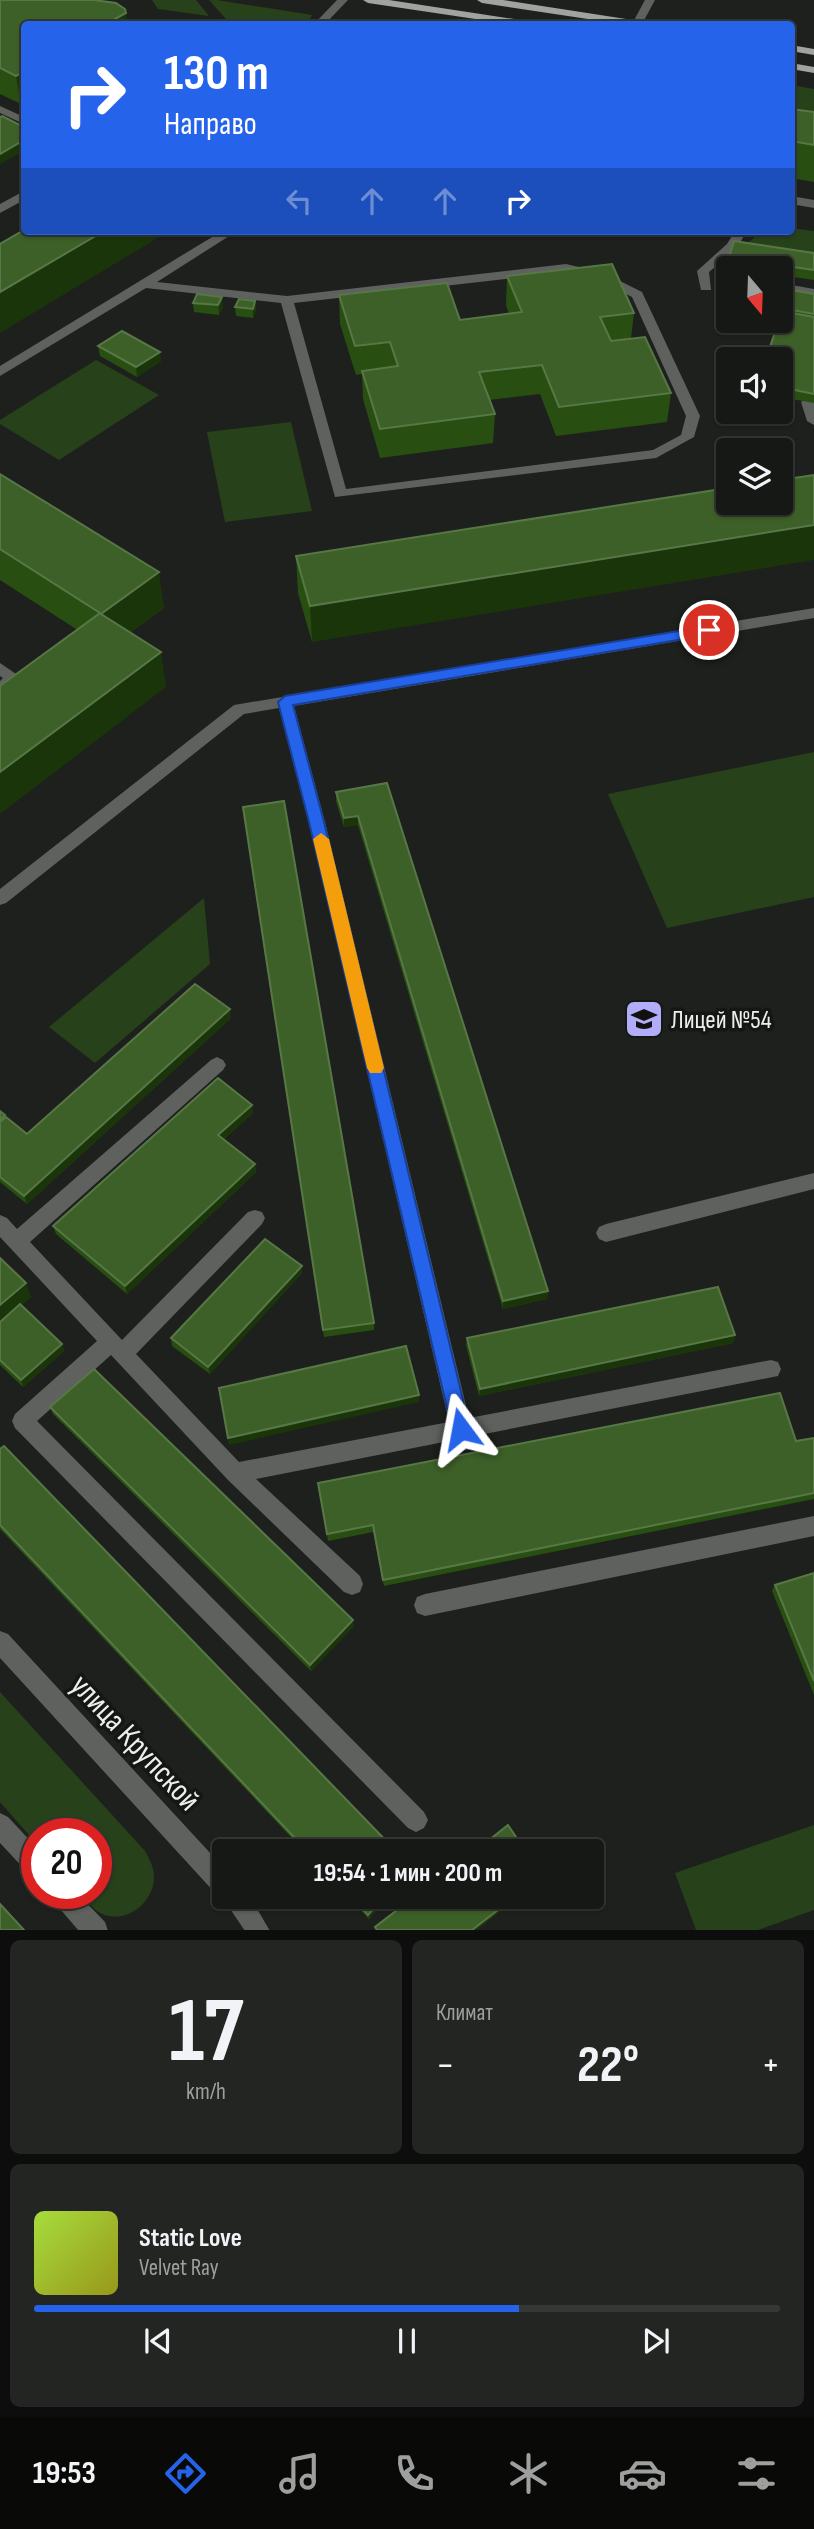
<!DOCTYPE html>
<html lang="ru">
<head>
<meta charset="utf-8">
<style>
	:root { --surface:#161815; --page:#232522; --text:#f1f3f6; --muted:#9ea0a0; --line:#353734; --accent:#2563eb }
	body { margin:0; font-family:"Sofia Sans Condensed",sans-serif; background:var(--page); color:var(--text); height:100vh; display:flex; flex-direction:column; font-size:26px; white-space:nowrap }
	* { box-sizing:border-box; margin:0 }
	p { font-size:23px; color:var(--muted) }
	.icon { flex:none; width:38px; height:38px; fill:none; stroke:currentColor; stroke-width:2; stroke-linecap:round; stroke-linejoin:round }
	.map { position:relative; height:1930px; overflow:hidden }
	.side { display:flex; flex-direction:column; gap:10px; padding:10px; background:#0c0d0c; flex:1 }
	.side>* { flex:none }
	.top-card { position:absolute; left:21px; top:21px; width:774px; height:214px; border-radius:7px; box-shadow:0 2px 5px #0004,0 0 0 2px var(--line); background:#2563eb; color:#fff; overflow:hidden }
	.needle { width:46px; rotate:161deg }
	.tools { position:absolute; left:716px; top:256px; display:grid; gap:14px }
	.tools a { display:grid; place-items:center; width:77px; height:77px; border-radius:7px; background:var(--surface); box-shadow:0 2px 5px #0004,0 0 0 2px var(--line); font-size:35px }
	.speed { position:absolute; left:21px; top:1818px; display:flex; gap:14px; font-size:35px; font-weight:700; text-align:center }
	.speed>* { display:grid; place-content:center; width:91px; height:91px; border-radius:50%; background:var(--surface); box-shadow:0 2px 5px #0004,0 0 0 2px var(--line); line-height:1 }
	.speed .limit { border:10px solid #d22; background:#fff; color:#111 }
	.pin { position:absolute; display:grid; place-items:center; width:60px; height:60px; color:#fff; margin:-30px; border:4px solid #fff; border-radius:50%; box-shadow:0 2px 7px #0007 }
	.me { position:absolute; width:77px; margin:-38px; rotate:347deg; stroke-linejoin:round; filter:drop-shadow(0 0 5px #0008) }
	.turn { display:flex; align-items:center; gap:24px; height:147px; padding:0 28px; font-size:32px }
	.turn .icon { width:91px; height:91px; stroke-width:2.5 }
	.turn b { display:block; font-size:49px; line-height:60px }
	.lanes { display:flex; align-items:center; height:66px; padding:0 28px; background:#0003; justify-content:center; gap:35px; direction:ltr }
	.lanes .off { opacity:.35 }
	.big { font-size:52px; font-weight:700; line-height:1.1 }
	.side .tile { flex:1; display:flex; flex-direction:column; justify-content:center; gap:10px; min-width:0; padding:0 24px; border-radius:10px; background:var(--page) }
	.side .dial { align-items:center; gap:0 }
	.dial b { font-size:91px; line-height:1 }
	.song { display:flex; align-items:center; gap:21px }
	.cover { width:84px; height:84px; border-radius:10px; background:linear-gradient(135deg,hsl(80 70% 55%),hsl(60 70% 35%)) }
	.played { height:7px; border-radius:4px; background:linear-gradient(90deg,var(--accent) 65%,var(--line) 65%) }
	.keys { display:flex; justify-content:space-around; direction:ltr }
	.heat { display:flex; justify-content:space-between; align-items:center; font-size:38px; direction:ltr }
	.side .tiles { flex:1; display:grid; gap:10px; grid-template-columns:1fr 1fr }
	.tile:last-child { grid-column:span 2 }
	.trip { position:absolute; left:212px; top:1839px; width:392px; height:70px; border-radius:7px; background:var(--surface); box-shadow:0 2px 5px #0004,0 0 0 2px var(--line); font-weight:700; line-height:70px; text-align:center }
	.tabs { display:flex; height:112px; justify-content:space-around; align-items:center; background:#090a08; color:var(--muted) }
	.tabs .icon { width:49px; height:49px }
	.tabs .current { color:var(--accent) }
	.tabs b { font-size:32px; color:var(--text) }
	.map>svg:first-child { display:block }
</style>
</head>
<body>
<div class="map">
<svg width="814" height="1931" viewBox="0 0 814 1931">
	<rect width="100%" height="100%" fill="#1d201c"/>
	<g fill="#27421a">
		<path d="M152,0H196L209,16L158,9Z"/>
		<path d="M209,0H217L312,15L308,24H264L226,19Z"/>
		<path d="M791,85L814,89V134L791,131Z"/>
		<path d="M791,228L814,231V261L741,250L761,231H791Z"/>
		<path d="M96,360L159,395L59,460L0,424V420Z"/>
		<path d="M291,422L312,511L225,522L207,432Z"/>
		<path d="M814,752V897L667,928L608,794Z"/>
		<path d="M204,898L210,964L95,1063L49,1027Z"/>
		<path d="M0,1692L145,1851C150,1860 154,1868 154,1877C154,1901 129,1923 105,1915C95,1912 87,1901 81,1894H96V1834H37V1844L0,1802Z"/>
		<path d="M814,1825V1910L758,1930H696L675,1873Z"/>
	</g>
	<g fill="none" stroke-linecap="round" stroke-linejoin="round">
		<g fill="#5f615e" fill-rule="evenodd">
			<path d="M337,0H348L325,24H314Z"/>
			<path d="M645,0H655L642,24H632Z"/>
			<path d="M0,106L24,117V124L0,113Z"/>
			<path d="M24,191V200L0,213V204Z"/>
			<path d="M791,196L814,200V208L791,204Z"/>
			<path d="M222,231H237L157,282L287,296L566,264L604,273L642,292L700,416L694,437L656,458L335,497L281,303L146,288L0,376V366ZM566,272L596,279L632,297L686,416L681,435L653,450L346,489L294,303Z"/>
			<path d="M735,231H747L736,249L709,272L711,290H701L697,271L727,244Z"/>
			<path d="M780,283L814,289V297L780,291Z"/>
			<path d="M808,398L814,401V425L807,421L801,402Z"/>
			<path d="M814,608V618L294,706L325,822L469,1418L771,1360L778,1362L781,1369L778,1376L256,1479L360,1576L363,1584L360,1592L352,1595L344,1592L228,1480L111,1355L37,1421L424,1812L428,1820L424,1828L416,1832L408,1828L15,1428L12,1421L15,1414L97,1341L0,1237V1215L7,1218L17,1229L211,1060L217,1057L223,1060L226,1065L223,1070L30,1242L122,1340L248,1212L255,1210L262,1212L265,1218L262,1224L136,1354L239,1462L449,1422L309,822L279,708L244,714L6,903L0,905V889L234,705Z"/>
			<path d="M0,663L22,678L0,695V681L3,678L0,676Z"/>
			<path d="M814,1173V1189L606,1242L599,1239L596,1233L599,1227L606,1224Z"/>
			<path d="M814,1516V1536L425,1616L417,1613L414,1605L417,1597L425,1594Z"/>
			<path d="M0,1631L8,1634L224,1868V1897H250L270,1931H245L222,1897L216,1894L0,1658Z"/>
			<path d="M0,1813L8,1817L37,1848V1878L29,1874L0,1843Z"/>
			<path d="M50,1894H78L105,1922L108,1931H79L54,1902Z"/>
		</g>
		<g fill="#a0a39e" fill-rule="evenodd">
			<path d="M363,0H389L527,21L532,24H509L368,3Z"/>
			<path d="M477,0H503L639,21L644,24H621L482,3Z"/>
			<path d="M791,45L814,49V55L791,51Z"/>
			<path d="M791,63L814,67V73L791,69Z"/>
		</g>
	</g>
	<g fill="#284f11">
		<path d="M0,0L125,9L127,24H24V102L21,104L0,94Z"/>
		<path d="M791,109L814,112V182L791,178Z"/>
		<path d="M734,241L814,253V280L780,275V268H728V299L718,297L720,288Z"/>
		<path d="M507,276L634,313L631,338L671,393L667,422L556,436L540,394L489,400L495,414L493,443L380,458L363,399L362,374L356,375L340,324L339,295L460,320L509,314L506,305Z"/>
		<path d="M780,288L814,294V403L780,397Z"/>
		<path d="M255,301L256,310L253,318L236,316L235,307Z"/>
		<path d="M193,303L223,306L219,315L194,312Z"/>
		<path d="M98,346L161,361L137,377L100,356Z"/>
		<path d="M0,474L164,608L131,632L166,687L0,580Z"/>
		<path d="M728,488L312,642L298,593L296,556Z"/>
		<path d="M387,783L548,1291L547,1299L503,1309L358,825L344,827L336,801V792Z"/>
		<path d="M244,816L374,1323V1330L324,1337Z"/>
		<path d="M231,1018L27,1204L0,1182V1111L6,1117L27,1134Z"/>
		<path d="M253,1113L224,1139L255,1164L256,1172L127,1294L56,1234L53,1226Z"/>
		<path d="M0,1258L31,1297L21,1305L62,1344L64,1351L23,1387L0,1365Z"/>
		<path d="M302,1266V1273L210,1374L172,1346L171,1338Z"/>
		<path d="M735,1335L733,1343L479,1396L466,1345L467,1338Z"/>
		<path d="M50,1407L354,1626L311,1671L53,1414Z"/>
		<path d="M814,1438V1499L384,1586L373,1532L328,1541L318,1483L796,1441Z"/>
		<path d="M0,1449L397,1852H305L0,1529Z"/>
		<path d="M814,1573V1695L772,1591L775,1585Z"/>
		<path d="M348,1897H388L369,1919Z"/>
	</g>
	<g fill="#1b350b">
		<path d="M126,13L127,24H106Z"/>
		<path d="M24,71V102L21,104L16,76Z"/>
		<path d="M24,140V151L0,164V154Z"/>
		<path d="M104,231H169L0,333V292Z"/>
		<path d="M222,297L223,306L219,315L218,305Z"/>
		<path d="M255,301L256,310L253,318V309Z"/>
		<path d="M160,352L161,361L137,377L136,367Z"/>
		<path d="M814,525V560L312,642L310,606Z"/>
		<path d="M159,572L164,608L108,649L101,614Z"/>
		<path d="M161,652L166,687L0,814V772Z"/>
		<path d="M358,816V825L344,827V818Z"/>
		<path d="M230,1009L231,1018L27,1204L24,1196Z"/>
		<path d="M252,1105L253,1113L219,1143L218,1135Z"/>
		<path d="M255,1164L256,1172L127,1294L125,1286Z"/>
		<path d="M302,1266V1273L210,1374L208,1367Z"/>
		<path d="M26,1283L31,1297L0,1324V1305Z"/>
		<path d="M548,1291L547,1299L503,1309V1301Z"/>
		<path d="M735,1335L733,1343L479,1396L480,1389Z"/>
		<path d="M62,1344L64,1351L23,1387L21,1380Z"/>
		<path d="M419,1395V1402L229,1445L228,1438Z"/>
		<path d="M353,1620L354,1626L311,1671L310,1665Z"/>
		<path d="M384,1897H388L369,1919L368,1915Z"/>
		<path d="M515,1897H519L477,1930H472Z"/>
	</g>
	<g fill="#3d6028" stroke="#587747" stroke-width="2">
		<path d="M0,0H94L116,3L125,9L126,13L106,24H24V71L16,76L0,68Z"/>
		<path d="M791,109L814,112V145L791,141Z"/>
		<path d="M2,116L24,127V140L0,154V117Z"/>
		<path d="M24,230V231H104L0,292V244Z"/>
		<path d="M734,241L814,253V270L759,262L758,268H728V289L720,288Z"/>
		<path d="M612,264L634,313L600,317L611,341L645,337L671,393L559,407L542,365L479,372L495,414L380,429L362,371L398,366L390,342L355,346L339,295L447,283L460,320L522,312L507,276Z"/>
		<path d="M780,288L814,294V314L780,308Z"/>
		<path d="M197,294L222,297L218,305L193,303Z"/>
		<path d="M239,299L255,301L253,309L235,307Z"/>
		<path d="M782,311L814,317V394L780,387V359H766L779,320H780Z"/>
		<path d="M122,331L160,352L136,367L98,346Z"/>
		<path d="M0,474L159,572L101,614L161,652L0,772V686L100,613L0,549Z"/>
		<path d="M814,475V525L310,606L296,556L728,488V502H780V480Z"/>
		<path d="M387,783L548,1291L503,1301L358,816L344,818L336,792Z"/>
		<path d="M284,801L374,1323L323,1330L243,807Z"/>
		<path d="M195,984L230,1009L24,1196L0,1177V1122L6,1117L27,1134Z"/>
		<path d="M218,1078L252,1105L218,1135L255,1164L125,1286L53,1226Z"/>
		<path d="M0,1111L5,1115L0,1120Z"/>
		<path d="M265,1239L302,1266L208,1367L171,1338Z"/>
		<path d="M0,1258L26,1283L0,1305Z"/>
		<path d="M718,1287L735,1335L480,1389L467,1338Z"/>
		<path d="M20,1304L62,1344L21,1380L0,1360V1322Z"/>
		<path d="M406,1346L419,1395L228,1438L219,1388Z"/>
		<path d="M94,1369L353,1620L310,1665L50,1407Z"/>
		<path d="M780,1393L796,1441L814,1438V1493L383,1580L373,1525L327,1534L318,1483Z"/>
		<path d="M4,1446L397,1852H308L0,1525V1449Z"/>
		<path d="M814,1573V1681L775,1585Z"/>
		<path d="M508,1825L526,1852H474Z"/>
		<path d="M351,1897H384L368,1915Z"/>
		<path d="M414,1897H515L472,1930H377L375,1927Z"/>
		<path d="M0,1904L24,1930H0Z"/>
	</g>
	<path fill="#2563eb" stroke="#184099" stroke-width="2" d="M709,626L715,630L713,634L293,705L324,822L470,1429L468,1435L461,1437L454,1435L452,1429L309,822L278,702L285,696Z"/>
	<path fill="#f59e0b" d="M321,833L329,839L384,1068L381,1073H370L367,1068L313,839Z"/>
	<defs>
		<symbol id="school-square" viewBox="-11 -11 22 22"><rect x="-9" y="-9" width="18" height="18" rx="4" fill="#b2adf9" stroke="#141713"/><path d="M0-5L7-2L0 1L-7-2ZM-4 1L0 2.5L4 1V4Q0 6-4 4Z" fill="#111"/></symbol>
	</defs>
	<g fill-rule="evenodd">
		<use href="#school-square" x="622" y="997" width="44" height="44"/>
	</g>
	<g text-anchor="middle" stroke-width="7" stroke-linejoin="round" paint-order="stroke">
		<g font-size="26" fill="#ecefec" stroke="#141713" text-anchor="start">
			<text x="671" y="1028">Лицей №54</text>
		</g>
		<g font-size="32" fill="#ecefec" stroke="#141713">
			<text transform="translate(136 1742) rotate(47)" y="11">улица Крупской</text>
		</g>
	</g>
</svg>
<div class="tools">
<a><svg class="needle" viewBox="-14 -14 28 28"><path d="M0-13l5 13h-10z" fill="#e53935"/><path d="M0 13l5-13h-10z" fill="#9ea0a0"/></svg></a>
<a><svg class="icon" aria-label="sound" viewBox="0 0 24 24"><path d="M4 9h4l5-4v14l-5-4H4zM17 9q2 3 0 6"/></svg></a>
<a><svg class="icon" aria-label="layers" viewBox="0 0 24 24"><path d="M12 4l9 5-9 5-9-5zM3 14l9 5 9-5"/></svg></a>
</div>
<div class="speed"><div class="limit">20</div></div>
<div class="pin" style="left:709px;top:630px;background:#d93025"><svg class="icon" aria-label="arrive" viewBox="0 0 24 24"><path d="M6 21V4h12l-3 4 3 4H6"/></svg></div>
<svg class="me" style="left:461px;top:1429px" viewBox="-20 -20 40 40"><path d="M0-17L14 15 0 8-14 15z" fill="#2563eb" stroke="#fff" stroke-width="4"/></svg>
<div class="trip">19:54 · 1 мин · 200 m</div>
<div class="top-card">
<div class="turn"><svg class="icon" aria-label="right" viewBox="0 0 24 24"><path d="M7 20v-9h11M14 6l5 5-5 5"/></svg><div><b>130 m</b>Направо</div></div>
<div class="lanes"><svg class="icon off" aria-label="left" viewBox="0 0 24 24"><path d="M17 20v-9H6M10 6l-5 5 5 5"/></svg><svg class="icon off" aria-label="ahead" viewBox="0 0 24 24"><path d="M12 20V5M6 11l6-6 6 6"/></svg><svg class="icon off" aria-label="ahead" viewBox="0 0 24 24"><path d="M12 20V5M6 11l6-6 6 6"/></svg><svg class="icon" aria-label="right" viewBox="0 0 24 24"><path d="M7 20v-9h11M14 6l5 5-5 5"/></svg></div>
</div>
</div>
<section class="side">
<div class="tiles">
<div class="tile dial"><b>17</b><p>km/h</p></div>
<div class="tile"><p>Климат</p>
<div class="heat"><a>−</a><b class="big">22°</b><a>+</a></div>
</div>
<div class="tile">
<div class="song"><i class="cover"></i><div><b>Static Love</b><p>Velvet Ray</p></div></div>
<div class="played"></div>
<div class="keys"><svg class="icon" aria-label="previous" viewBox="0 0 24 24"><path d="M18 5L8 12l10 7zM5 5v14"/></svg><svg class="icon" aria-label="pause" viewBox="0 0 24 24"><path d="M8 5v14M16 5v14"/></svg><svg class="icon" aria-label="next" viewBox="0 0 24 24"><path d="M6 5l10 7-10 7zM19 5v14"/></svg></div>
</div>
</div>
</section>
<nav class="tabs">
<b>19:53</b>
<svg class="icon current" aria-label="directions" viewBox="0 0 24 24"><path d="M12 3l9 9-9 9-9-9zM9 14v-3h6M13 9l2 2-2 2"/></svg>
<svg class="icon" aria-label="music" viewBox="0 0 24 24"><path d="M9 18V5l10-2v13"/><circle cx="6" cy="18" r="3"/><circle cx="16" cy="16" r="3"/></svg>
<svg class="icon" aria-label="phone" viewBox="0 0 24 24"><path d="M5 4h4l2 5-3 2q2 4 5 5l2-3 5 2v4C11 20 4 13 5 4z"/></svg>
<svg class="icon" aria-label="climate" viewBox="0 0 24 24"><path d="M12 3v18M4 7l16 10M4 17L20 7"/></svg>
<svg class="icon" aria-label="car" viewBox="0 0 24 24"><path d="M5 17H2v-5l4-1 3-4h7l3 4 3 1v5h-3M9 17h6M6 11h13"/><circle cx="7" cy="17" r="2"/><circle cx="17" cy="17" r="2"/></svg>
<svg class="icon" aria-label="filters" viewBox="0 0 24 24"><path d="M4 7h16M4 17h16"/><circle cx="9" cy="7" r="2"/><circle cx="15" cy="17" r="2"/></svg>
</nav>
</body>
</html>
